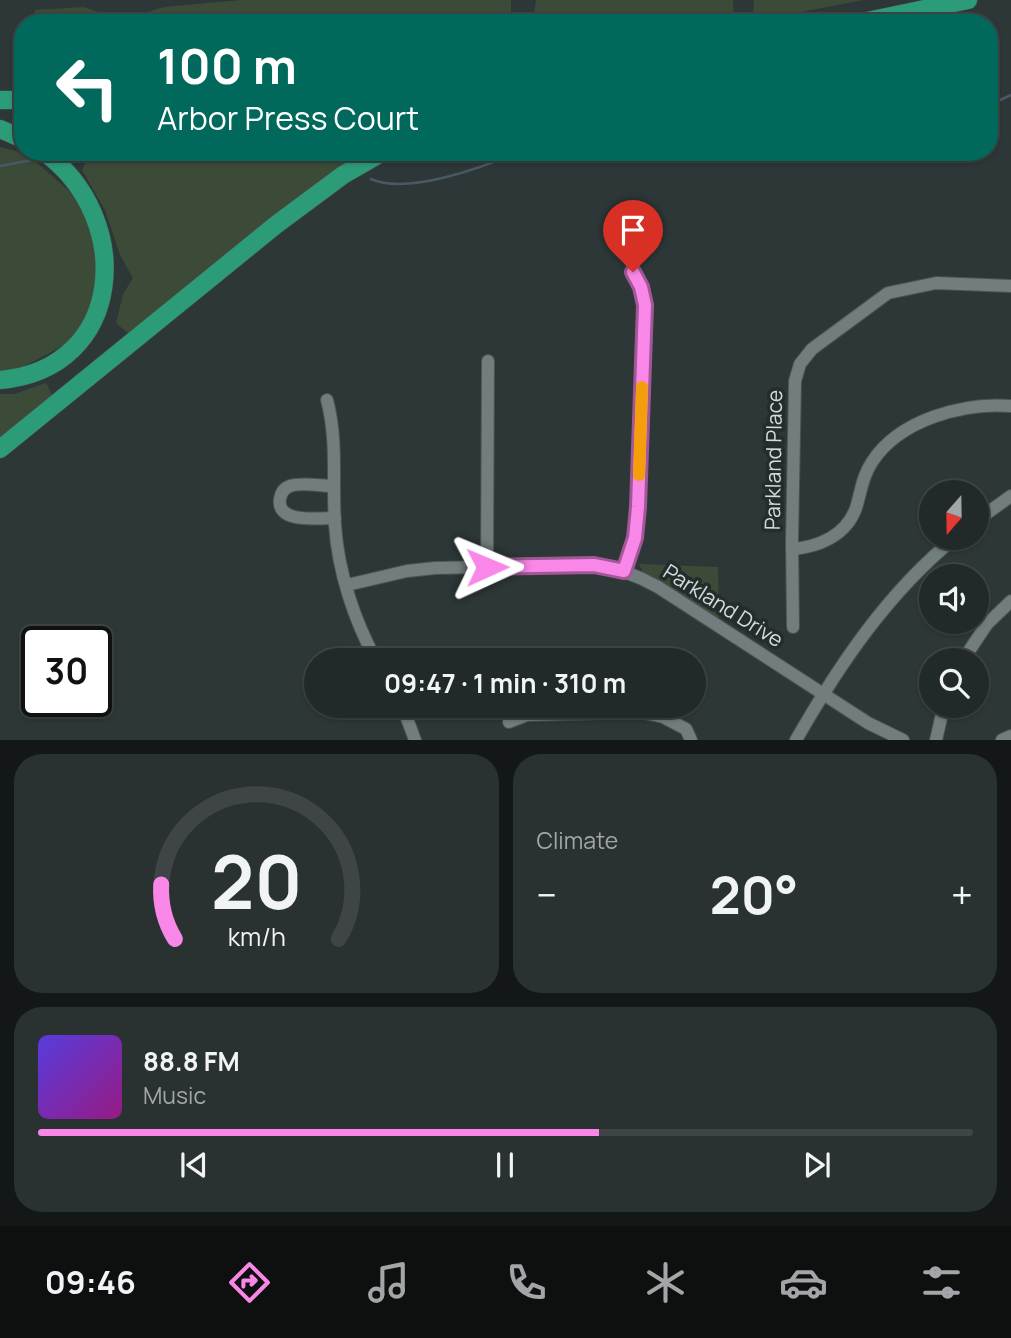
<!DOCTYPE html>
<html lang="en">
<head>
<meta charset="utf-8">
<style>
	:root { --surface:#222929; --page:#2a3131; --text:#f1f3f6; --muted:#a2a6a8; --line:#3f4546; --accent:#f987e8 }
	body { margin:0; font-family:Manrope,sans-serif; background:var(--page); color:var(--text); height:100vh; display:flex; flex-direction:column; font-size:26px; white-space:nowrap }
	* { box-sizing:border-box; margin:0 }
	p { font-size:23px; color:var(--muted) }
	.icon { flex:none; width:38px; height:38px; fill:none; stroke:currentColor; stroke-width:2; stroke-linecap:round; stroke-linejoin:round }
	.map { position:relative; height:740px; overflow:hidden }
	.panel { display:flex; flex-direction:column; gap:14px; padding:14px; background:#131717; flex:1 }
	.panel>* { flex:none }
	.guide { position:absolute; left:14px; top:14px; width:984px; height:147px; border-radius:28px; box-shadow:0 2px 5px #0004,0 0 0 2px var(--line); background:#00695c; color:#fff; overflow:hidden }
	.needle { width:46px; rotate:200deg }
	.fabs { position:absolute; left:919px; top:480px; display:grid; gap:14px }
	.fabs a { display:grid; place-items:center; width:70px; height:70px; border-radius:50%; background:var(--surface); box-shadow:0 2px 5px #0004,0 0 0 2px var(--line); font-size:35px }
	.speed { position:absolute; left:21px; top:626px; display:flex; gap:14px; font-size:35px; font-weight:700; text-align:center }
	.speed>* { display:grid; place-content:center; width:91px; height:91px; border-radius:50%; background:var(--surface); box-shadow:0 2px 5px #0004,0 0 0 2px var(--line); line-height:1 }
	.speed .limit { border:4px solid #111; border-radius:10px; background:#fff; color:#111 }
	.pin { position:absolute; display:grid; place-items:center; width:60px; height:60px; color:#fff; margin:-72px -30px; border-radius:50% 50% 50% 0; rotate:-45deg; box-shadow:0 0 7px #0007 }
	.pin .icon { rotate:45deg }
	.me { position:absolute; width:77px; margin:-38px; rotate:89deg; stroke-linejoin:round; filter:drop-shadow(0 0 5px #0008) }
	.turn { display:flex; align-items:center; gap:24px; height:147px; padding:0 28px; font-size:32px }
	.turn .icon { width:91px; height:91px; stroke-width:2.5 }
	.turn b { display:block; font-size:49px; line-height:60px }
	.big { font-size:52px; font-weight:700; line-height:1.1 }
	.panel .widget { flex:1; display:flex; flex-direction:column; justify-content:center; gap:10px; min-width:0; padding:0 24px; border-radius:28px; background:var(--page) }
	.panel .dial { align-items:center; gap:0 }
	.dial svg { height:182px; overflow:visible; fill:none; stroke:var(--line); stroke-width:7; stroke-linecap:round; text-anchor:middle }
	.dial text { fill:var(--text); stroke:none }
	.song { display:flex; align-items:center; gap:21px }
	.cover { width:84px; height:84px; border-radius:10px; background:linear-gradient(135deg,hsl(250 70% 55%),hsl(310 70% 35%)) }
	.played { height:7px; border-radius:4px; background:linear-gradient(90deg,var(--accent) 60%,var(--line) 60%) }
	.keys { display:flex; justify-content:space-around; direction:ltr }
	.heat { display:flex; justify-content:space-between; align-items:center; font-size:38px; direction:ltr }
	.panel .tiles { flex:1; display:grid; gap:14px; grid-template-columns:1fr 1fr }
	.widget:last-child { grid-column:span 2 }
	.trip { position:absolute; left:304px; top:648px; width:402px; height:70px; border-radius:35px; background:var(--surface); box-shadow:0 2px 5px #0004,0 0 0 2px var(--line); font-weight:700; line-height:70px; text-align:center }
	.tab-bar { display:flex; height:112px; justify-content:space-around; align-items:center; background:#0e1010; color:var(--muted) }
	.tab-bar .icon { width:49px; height:49px }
	.tab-bar .current { color:var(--accent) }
	.tab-bar b { font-size:32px; color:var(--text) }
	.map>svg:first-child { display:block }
</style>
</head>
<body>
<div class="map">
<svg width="1011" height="740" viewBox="0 0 1011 740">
	<rect width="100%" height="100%" fill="#2d3737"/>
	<g fill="#3c4b38">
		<path d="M241,0H511V23H33L35,10L84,7L121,20L164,7Z"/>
		<path d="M536,0H733L734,23H533Z"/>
		<path d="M754,0H864L753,21Z"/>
		<path d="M0,147L27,154L69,191L96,228L100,265L91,314L65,345L13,372L0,371Z"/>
		<path d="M86,152H370L129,334L116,323L123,294L133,278L120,255L105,210L82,170L88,157Z"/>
		<path d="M46,383L54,398L0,442V394H14Z"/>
		<path d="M639,564L718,567L719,619L644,574Z"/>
	</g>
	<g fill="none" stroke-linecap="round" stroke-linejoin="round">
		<g stroke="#495865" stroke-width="2.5">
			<path d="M989,99L998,101L1011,95"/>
			<path d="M322,152L335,155"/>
			<path d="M0,166L32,160"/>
			<path d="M371,179C406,195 483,168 517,152"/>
		</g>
		<defs>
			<g id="minor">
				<path d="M327,400C338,441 332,483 335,525C338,571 354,620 376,660"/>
				<path d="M334,486C321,486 302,482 290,486C284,488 281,493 280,499C276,524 319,518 335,518"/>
				<path d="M976,521L1011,496"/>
				<path d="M792,549C818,547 846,536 856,508C861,492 862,477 872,462C899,420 963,402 1011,406"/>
				<path d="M487,567L488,361"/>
				<path d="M624,571L635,538L638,507L645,305L641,287L633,272"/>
				<path d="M347,585L407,571L435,568L594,565C618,568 637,575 658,587L868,723L903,740"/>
				<path d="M793,627L792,540L795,381L800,364L812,349L888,293L936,283L1011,286"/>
				<path d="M963,660L987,624L1011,601"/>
				<path d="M402,705L415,740"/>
				<path d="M509,722L527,715L640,712L663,717L686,729L691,740"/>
				<path d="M796,740C839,665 888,592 956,537"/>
				<path d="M936,740L944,705"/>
				<path d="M1002,740L1011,736"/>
			</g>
			<g id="highway">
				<path d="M858,23L968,0"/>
				<path d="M0,100H23"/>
				<path d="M0,129L23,139"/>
				<path d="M0,380C126,369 135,218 44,152"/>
				<path d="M0,449L277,224L343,175L383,152"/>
			</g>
		</defs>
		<use href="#minor" stroke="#4b5453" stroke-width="14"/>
		<use href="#highway" stroke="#4b5453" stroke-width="19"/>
		<use href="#minor" stroke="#727d7d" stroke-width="12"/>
		<use href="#highway" stroke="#2c9b78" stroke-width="18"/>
	</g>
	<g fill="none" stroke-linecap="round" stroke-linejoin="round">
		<defs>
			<path id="route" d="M487,567L594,565L624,571L635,538L638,507L645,305L641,287L633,272"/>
		</defs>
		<use href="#route" stroke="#a25897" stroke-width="18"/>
		<use href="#route" stroke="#f987e8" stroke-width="12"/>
		<path stroke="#f59e0b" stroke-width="12" d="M639,475L642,387"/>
	</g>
	<g text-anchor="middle" stroke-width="7" stroke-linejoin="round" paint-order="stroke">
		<g font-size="21" fill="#d5dbdb" stroke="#232d2d">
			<text transform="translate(774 460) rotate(-89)" y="7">Parkland Place</text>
			<text transform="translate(723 606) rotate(32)" y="7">Parkland Drive</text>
		</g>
	</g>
</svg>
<div class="fabs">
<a><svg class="needle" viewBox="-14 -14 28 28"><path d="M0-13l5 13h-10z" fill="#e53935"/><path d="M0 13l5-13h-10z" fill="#a2a6a8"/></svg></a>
<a><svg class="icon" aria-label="sound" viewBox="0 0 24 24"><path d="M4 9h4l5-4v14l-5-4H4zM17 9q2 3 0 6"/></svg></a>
<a><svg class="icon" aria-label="search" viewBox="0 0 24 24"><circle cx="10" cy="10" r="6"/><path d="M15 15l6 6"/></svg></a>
</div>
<div class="speed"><div class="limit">30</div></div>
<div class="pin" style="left:633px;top:272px;background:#d93025"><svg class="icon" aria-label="arrive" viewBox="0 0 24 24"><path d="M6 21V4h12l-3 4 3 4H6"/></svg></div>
<svg class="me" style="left:487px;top:567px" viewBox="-20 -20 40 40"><path d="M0-17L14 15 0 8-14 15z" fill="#f987e8" stroke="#fff" stroke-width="4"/></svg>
<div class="trip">09:47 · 1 min · 310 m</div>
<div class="guide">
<div class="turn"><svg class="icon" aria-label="left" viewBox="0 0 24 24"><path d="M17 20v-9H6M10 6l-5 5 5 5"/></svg><div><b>100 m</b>Arbor Press Court</div></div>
</div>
</div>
<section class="panel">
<div class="tiles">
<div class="widget dial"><svg viewBox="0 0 100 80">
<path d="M14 69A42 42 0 1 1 86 69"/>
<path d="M14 69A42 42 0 0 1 8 45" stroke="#f987e8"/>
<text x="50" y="56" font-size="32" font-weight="700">20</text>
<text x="50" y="72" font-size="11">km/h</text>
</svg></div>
<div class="widget"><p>Climate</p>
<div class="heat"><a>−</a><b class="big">20°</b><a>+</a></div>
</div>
<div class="widget">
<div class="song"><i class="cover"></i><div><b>88.8 FM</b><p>Music</p></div></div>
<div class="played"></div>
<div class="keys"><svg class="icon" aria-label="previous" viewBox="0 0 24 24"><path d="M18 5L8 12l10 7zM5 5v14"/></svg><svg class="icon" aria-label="pause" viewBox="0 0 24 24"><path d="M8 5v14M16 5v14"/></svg><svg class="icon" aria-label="next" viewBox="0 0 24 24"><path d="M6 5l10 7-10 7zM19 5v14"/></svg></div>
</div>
</div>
</section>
<nav class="tab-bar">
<b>09:46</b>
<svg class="icon current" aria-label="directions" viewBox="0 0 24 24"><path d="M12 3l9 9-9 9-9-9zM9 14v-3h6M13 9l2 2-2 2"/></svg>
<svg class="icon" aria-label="music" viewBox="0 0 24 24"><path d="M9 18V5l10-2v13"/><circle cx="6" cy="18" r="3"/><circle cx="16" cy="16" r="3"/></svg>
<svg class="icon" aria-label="phone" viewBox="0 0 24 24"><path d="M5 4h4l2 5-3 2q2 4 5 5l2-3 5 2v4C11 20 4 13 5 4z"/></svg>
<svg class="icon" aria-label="climate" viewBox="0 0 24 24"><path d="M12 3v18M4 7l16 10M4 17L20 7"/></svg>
<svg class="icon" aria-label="car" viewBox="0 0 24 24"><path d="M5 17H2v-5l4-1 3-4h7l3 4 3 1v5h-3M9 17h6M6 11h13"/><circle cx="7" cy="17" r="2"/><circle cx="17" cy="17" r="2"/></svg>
<svg class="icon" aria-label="filters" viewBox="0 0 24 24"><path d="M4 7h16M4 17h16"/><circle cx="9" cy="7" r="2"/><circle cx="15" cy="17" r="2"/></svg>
</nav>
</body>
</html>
